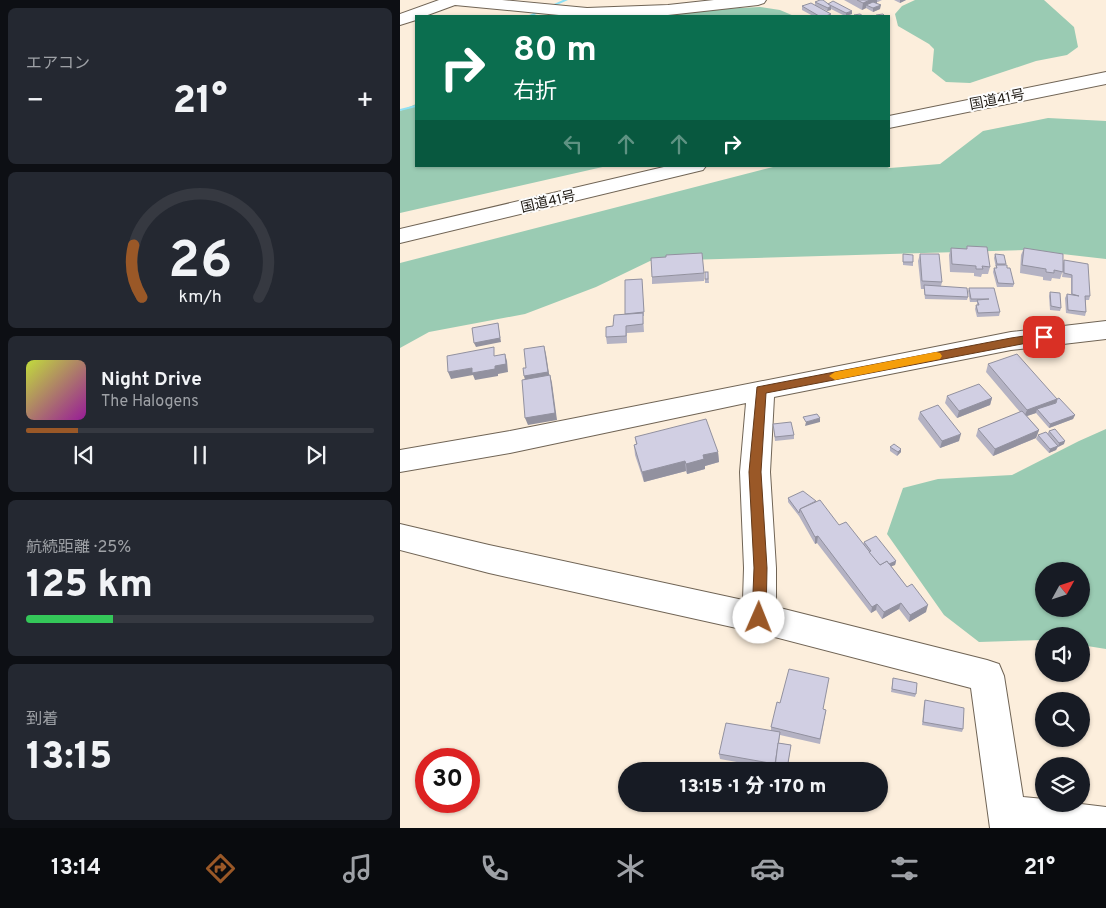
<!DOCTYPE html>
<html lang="ja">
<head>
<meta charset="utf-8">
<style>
	:root { --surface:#171b24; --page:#242831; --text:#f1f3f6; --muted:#9ea1a6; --line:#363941; --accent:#9a5827 }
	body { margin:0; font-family:Overpass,"Noto Sans JP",sans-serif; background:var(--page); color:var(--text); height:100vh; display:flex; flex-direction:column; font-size:19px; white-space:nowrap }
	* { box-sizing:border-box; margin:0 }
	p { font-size:16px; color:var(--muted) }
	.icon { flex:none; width:28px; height:28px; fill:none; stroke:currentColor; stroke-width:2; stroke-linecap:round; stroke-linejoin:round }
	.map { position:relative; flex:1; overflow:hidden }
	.panel { display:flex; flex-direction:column; gap:8px; padding:8px; background:#0d0f14; width:400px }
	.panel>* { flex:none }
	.top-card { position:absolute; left:15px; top:15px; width:475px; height:152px; border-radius:0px; box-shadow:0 1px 4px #0004; background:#0b6e4f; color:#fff; overflow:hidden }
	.needle { width:32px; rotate:50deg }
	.fabs { position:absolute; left:635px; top:562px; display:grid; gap:10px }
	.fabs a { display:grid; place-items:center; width:55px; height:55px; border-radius:50%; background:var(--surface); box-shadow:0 1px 4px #0004; font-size:25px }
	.speed { position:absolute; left:15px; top:748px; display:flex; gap:10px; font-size:25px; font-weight:700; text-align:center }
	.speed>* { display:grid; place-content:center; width:65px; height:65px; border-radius:50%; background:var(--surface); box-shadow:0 1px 4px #0004; line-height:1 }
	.speed .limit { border:8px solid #d22; background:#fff; color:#111 }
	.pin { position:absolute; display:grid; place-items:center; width:42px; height:42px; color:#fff; margin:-21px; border-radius:10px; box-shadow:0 2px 8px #0006 }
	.me { position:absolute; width:55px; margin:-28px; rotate:1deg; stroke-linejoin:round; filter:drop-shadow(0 0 4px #0008) }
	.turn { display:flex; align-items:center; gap:18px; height:105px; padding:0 15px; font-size:22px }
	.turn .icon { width:65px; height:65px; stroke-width:2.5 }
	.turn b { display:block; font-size:35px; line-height:42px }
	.lanes { display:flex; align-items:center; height:48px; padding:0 15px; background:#0003; justify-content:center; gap:25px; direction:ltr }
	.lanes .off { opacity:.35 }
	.big { font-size:38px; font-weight:800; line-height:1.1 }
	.panel .tile { flex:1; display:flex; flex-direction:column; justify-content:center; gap:8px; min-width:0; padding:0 18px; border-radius:8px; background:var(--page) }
	.panel .dial { align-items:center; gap:0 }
	.dial svg { height:130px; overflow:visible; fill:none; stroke:var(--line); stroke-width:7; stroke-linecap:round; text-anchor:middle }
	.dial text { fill:var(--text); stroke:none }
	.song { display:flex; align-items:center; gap:15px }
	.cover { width:60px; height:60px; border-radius:8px; background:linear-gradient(135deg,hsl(70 70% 55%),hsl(300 70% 35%)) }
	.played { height:5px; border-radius:2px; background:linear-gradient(90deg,var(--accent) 15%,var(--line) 15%) }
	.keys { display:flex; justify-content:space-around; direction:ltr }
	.heat { display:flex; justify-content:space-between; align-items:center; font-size:28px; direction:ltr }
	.charge { height:8px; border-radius:4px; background:linear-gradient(90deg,#34c759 25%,var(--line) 0) }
	.trip { position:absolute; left:218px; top:762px; width:270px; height:50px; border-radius:25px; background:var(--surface); box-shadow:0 1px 4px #0004; font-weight:800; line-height:50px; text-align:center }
	.menu { display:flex; height:80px; justify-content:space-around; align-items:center; background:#090b0e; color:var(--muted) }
	.menu .icon { width:35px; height:35px }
	.menu .current { color:var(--accent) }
	.menu b { font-size:22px; color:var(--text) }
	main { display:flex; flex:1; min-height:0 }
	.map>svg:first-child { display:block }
</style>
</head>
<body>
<main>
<section class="panel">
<div class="tile"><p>エアコン</p>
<div class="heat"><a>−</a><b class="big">21°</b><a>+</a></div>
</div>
<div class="tile dial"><svg viewBox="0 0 100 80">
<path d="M14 69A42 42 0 1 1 86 69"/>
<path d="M14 69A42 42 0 0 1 9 37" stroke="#9a5827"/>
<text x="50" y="56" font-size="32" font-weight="700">26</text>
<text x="50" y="72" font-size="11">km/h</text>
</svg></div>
<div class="tile">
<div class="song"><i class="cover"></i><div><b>Night Drive</b><p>The Halogens</p></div></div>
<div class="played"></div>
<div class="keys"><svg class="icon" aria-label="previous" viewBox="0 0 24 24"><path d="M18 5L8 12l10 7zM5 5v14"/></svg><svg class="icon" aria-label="pause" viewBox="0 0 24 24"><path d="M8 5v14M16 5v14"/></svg><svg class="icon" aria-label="next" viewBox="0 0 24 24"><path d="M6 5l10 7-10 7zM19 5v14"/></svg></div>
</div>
<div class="tile"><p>航続距離 · 25%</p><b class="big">125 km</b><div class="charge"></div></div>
<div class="tile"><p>到着</p><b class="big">13:15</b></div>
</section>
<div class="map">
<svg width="706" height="828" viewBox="0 0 706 828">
	<rect width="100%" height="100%" fill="#fceedc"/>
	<g fill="#9acbb3" fill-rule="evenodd">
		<path d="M515,0H644L674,27L678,47L667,55L636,61L570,83L546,82L532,71L534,49L529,44L498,26L495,14L502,6Z"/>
		<path d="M360,7L380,10L394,16H253L318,9Z"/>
		<path d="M16,104V166H207L0,213V111Z"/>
		<path d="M648,118L706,121V259L627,250L250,261L196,287L125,314L29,332L0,348V263L377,166H485L490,168L540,164L583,131Z"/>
		<path d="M706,429V649L681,645V636H644V640L579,642L544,615L487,534L503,488L538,479L612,475L679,441ZM681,571V609H644V571Z"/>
	</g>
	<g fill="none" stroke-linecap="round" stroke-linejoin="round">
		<g fill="#8ee0f4" fill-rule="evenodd">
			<path d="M163,0H168L132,16H127Z"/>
			<path d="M16,105V107L0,111V109Z"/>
		</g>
		<defs>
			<g id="minor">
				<path d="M39,0H102L187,8L268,5L314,0H366L364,3L358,5L268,15L233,16H169L55,5L25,16H16V20L0,25V14Z"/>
				<path d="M706,321V339L611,350L374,397L370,472L376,568V607L587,660L599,664L604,676L623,797L644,799V804H681L706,807V828H590L571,688L359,633L89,573L0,550V524L89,545L343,600L344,568L340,472L346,403L110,453L0,472V450L110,431L611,332Z"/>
			</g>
			<g id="highway">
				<path d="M706,72V84L489,128V116Z"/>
				<path d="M268,166H306L303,170L0,243V229Z"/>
			</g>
		</defs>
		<use href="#minor" stroke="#706455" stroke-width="2"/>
		<use href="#highway" stroke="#706455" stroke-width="2"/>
		<use href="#minor" fill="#fff" fill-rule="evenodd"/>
		<use href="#highway" fill="#fff" fill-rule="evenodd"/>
	</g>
	<g fill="#b4b2c3">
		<path d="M444,0H482L478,2H477V4L480,9L473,12L466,8L462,10Z"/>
		<path d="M494,0H506L500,3Z"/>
		<path d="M415,2L428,4L452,11V14L445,16L431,9V10L427,11L417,6L431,14V16H413L402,10V6L415,5Z"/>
		<path d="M567,246L590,267L588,274H582L581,277L574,276V273L550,272L549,255L551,248L566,249Z"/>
		<path d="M624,248L663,264L664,260L690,296L689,300H686V312L685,316L666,313L665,298L667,294L671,295V278L662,277L663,270L660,279L652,278L651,281L643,280V277L620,273L621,255Z"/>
		<path d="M503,254L513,262V266L503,265Z"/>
		<path d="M520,254L542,282L541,286L568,297L567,300L525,299L524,289H521L518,261Z"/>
		<path d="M595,254L606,264L605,265L614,284L613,287H597L593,272L594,268H596L594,258Z"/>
		<path d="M305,272H308L309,283H305Z"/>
		<path d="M304,273V281L252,284V277Z"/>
		<path d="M242,279L244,316H243L244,332L227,333V343L207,344L206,337L213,326L226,315L225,280Z"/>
		<path d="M569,288L600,312L599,316L577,317L575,309L576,305H577V302H570L568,291Z"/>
		<path d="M650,292L661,308L660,311L650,310L649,296Z"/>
		<path d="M588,364L657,399L675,415L673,419L649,428L636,413L627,416L639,430L636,438L593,456L576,436L578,429L620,412L586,372Z"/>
		<path d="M547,396L592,398L590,405L557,418L545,403Z"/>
		<path d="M520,412L559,441L540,448L518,419Z"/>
		<path d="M373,424L394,435V439L375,441Z"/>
		<path d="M649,431L664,444L658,447L656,450L649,453L636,439L638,435L647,434Z"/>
		<path d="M235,437L318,452L319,462L305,466V469L287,474L286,471L244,482L235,455L234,445L236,444Z"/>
		<path d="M490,447L501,449V452L497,456L490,451Z"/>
		<path d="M388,498L439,525L463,544L464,542L496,561L495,565L491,566L526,612L509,622L499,609L482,619L476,610L471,613L417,543L415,544L399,516L388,502Z"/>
		<path d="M493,678L516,694L515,697L491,692Z"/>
		<path d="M525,700L563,729L562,732L522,725L524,703Z"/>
		<path d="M380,703L426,710L420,744L380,735L379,743L391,745L387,771L320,759L319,754L371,730V727Z"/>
	</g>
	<g fill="#92919f">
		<path d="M470,0H477V4L466,5V8L462,10L463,3Z"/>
		<path d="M500,0H506L500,3Z"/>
		<path d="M481,5L480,9L473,12V8Z"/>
		<path d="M431,6V10L427,11L428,8Z"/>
		<path d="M452,11V14L446,16V13Z"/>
		<path d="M98,323L101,342L76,347L74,343Z"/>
		<path d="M144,346L146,354L150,380L126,384L124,376Z"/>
		<path d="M105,354L107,361L108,372L98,374V376L75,380L73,375L51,379L48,372L72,368L95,366Z"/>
		<path d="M150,375L152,383L157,420L128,425L125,418Z"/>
		<path d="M592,398L590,405L557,418L559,411Z"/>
		<path d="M657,399L654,406L637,409L636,413L624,417L627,410Z"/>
		<path d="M675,415L673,419L649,428L650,424Z"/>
		<path d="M420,418V422L405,426L406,422Z"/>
		<path d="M639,430L636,438L593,456L595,449Z"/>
		<path d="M561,434L559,441L540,448L542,441Z"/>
		<path d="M665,441L664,444L658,447L659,443Z"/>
		<path d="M658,446L656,450L649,453L650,449Z"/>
		<path d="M501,449V452L497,456L498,452Z"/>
		<path d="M318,452L319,462L305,466V469L287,474L286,464L303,455Z"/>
		<path d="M285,461L286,471L244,482L242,472Z"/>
		<path d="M418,536L417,543L415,544V537Z"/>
		<path d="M496,561L495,565L478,571L479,568Z"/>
		<path d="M501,603L499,609L482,619L484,612Z"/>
		<path d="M477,604L476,610L471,613L472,607Z"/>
		<path d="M528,605L526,612L509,622L510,615Z"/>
	</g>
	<g fill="#d1cfe3" stroke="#92919f">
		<path d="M420,0H423L431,6L428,8L415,2Z"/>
		<path d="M457,0H470L463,3Z"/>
		<path d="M433,1L452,11L446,13L428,4Z"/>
		<path d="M473,2L481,5L473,8L466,5Z"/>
		<path d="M411,3L431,14L426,16H419L402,6Z"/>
		<path d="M460,14L463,16H456L454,15Z"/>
		<path d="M483,14L485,16H477L476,15Z"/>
		<path d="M567,246L587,247L590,267L582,266L583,269H576V266L552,264L551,248L567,249Z"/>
		<path d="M624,248L663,254V272L654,270V273L646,272V269L622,265Z"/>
		<path d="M302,253L304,273L252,277L251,258L266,257V255Z"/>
		<path d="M503,254L513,255V262H503Z"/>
		<path d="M520,254H539L542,282L522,281Z"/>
		<path d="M595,254L604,255L606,264H597Z"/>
		<path d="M664,260L688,264L690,296H685L686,312L668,310L667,294L679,296L672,294V275L664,273Z"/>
		<path d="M596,265H607V268H610L614,284L598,283L594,268H597Z"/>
		<rect x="305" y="272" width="3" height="7"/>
		<path d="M242,279L244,312L225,314V280Z"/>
		<path d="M524,285L567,288L568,297L525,295Z"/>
		<path d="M569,288H594L600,312L578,313L576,305H579L577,300L589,299H571Z"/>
		<path d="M650,292L660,293L661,308L651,306Z"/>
		<path d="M243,313V324L226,326V336L206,337V327L213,326L214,315Z"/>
		<path d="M98,323L100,338L74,343L72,328Z"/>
		<path d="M144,346L148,372L124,376L123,368H126L124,349Z"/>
		<path d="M94,347V356L105,354L106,364L95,366V369L72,373V368L48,372L47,356Z"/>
		<path d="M617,354L657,399L627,410L588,364Z"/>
		<path d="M150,375L155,413L125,418L122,380Z"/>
		<path d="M579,384L592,398L559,411L547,396Z"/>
		<path d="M659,398L675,415L650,424L637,409L656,403L657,399Z"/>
		<path d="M538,405L561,434L542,441L520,412Z"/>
		<path d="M622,411L639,430L595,449L578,429Z"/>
		<path d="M417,414L420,418L406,422L403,417Z"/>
		<path d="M306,419L318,452L303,455L304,459L286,464L285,461L242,472L234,445L237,444L235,437Z"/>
		<path d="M391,422L394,435L375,437L373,424Z"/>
		<path d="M655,429L665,441L659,443L649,431Z"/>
		<path d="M646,432L658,446L650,449L638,435Z"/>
		<path d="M494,444L501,449L498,452L490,447Z"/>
		<path d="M403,491L416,501L400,509L399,513L388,498Z"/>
		<path d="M420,500L439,525L446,522L480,565L487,561L507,587L512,584L528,605L510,615L501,603L484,612L477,604L472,607L418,536L415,537L400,509Z"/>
		<path d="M476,536L496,561L489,564L487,561L480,565L469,552L471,551L464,542Z"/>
		<path d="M389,669L429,678L423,709L426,710L420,739L371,727L377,702L380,703Z"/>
		<path d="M493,678L517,683L516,694L492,689Z"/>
		<path d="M525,700L564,708L563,729L523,722Z"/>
		<path d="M326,723L380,732L375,764L319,754Z"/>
		<path d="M378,743L391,745L387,769L375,767Z"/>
	</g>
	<path fill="#9a5827" stroke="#643919" d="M644,333L648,334L650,337L648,339L366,393L361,472L367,568L366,618L364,622L359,624L354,622L352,618L354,568L349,472L357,387L611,338Z"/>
	<path fill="#f59e0b" d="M536,352L540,353L542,356L540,359L435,380L429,376L435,372Z"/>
	<g text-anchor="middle" stroke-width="4" stroke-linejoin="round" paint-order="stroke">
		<g font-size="14" fill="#1e1913" stroke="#fdfdfd">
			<text transform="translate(597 99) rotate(-11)" y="5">国道41号</text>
			<text transform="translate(148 201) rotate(-13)" y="5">国道41号</text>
		</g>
	</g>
</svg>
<div class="fabs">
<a><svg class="needle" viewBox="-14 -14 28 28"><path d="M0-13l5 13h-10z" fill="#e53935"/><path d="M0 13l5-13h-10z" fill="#9ea1a6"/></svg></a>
<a><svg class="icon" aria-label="sound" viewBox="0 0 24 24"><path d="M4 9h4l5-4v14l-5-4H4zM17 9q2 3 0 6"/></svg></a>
<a><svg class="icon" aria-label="search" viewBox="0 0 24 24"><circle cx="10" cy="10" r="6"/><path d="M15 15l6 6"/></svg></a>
<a><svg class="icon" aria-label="layers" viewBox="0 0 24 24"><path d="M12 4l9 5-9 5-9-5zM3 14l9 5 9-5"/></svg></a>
</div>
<div class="speed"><div class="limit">30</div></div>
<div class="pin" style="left:644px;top:337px;background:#d93025"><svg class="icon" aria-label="arrive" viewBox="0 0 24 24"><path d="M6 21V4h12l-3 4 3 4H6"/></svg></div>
<svg class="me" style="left:359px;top:618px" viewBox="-20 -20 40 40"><circle r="19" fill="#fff"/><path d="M0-13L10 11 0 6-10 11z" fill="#9a5827"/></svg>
<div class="trip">13:15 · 1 分 · 170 m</div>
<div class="top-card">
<div class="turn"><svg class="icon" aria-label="right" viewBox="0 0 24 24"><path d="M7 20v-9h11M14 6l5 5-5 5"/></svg><div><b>80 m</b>右折</div></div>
<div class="lanes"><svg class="icon off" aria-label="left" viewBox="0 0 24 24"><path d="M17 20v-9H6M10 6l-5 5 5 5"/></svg><svg class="icon off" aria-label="ahead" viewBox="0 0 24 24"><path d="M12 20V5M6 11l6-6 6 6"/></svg><svg class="icon off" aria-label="ahead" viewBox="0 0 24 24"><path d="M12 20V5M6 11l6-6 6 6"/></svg><svg class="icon" aria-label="right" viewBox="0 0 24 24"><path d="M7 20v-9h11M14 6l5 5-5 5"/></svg></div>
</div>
</div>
</main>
<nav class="menu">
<b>13:14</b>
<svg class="icon current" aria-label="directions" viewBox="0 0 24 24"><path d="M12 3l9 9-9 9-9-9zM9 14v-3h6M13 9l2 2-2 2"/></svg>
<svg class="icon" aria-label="music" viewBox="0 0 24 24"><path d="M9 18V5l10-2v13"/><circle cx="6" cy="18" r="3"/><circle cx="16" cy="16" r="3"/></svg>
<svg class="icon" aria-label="phone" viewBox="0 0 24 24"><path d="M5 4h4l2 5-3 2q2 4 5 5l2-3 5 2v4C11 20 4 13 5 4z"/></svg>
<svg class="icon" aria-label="climate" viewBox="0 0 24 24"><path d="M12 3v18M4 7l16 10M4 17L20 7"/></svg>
<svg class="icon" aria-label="car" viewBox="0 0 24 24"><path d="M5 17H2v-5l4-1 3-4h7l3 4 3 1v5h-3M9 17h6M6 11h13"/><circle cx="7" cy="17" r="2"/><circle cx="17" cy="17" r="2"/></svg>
<svg class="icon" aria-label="filters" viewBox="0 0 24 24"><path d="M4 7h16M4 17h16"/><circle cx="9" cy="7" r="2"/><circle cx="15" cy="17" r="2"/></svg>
<b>21°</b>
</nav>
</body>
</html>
